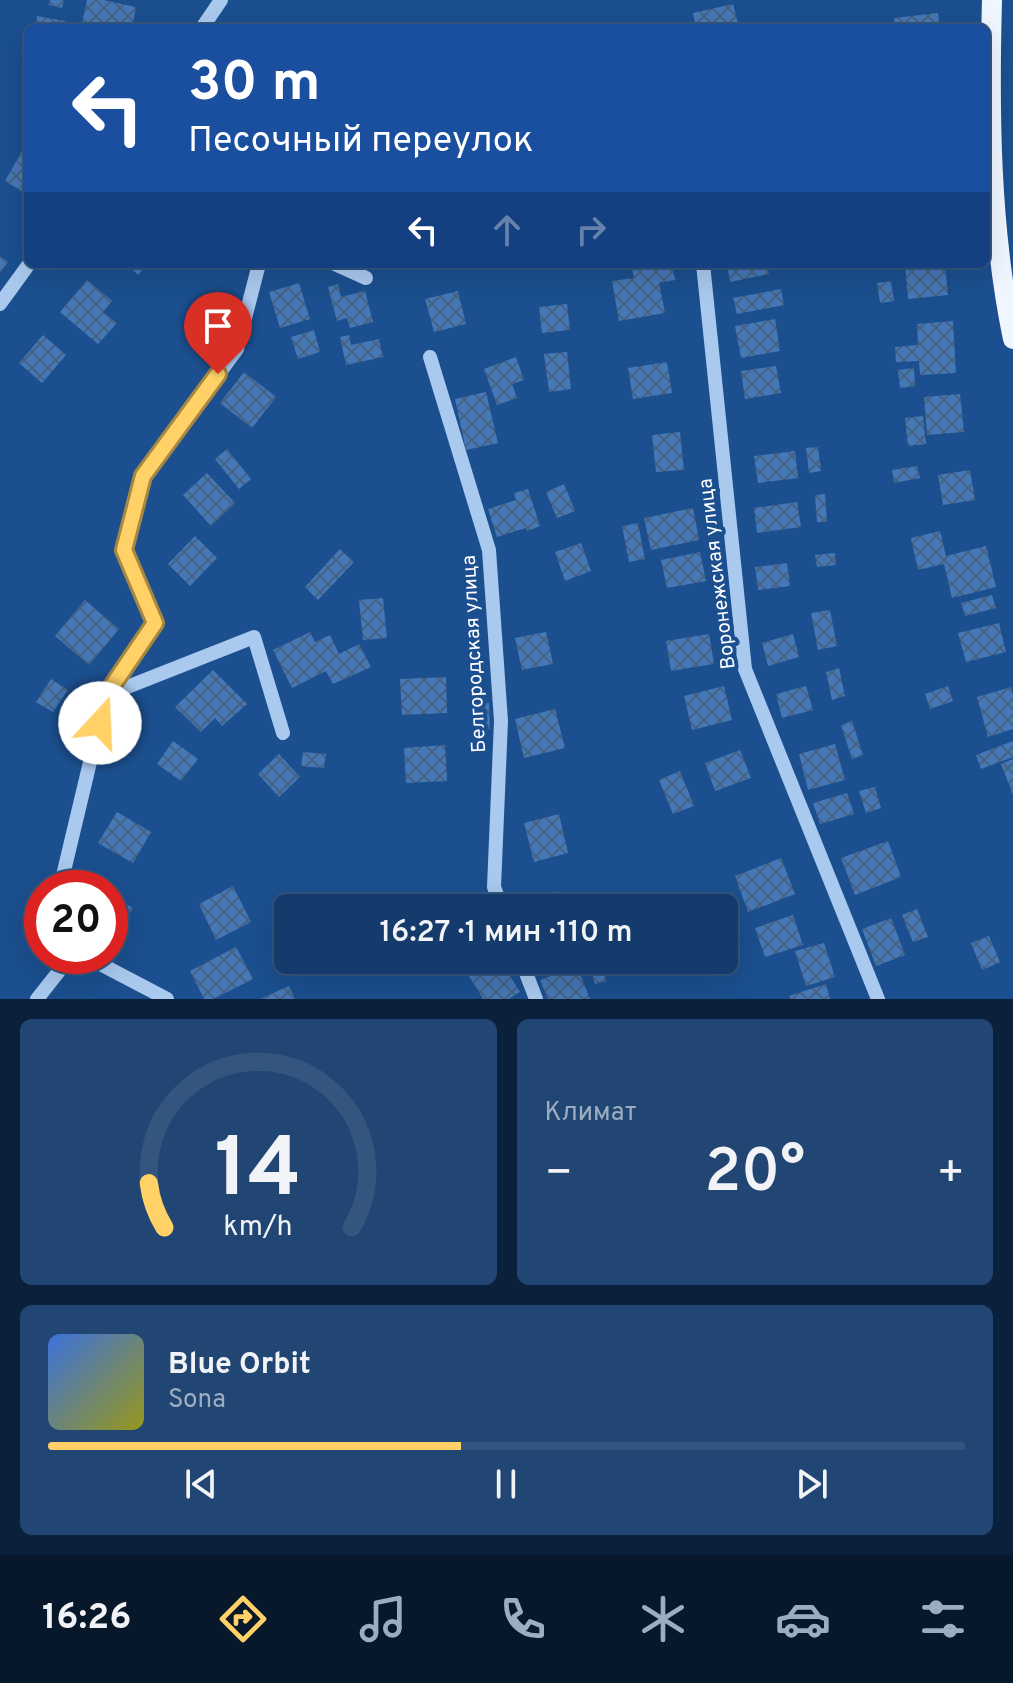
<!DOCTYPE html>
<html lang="ru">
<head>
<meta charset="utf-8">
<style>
	:root { --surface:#143b6b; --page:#214673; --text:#f1f3f6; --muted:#9dadc1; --line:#33557e; --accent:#ffd166 }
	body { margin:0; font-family:Overpass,sans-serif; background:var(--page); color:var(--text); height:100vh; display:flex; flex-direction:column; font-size:30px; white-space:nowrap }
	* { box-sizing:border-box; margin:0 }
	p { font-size:26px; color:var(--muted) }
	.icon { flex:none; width:44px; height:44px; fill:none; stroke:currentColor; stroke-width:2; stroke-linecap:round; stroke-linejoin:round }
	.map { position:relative; height:999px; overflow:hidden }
	.panel { display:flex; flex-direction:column; gap:20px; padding:20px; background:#0b203b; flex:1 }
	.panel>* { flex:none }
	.guide { position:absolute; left:24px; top:24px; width:966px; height:244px; border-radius:12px; box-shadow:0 8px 32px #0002,0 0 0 2px var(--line); background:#1a4fa0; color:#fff; overflow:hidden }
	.speed { position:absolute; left:24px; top:870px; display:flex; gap:16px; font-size:40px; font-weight:700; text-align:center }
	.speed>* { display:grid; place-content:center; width:104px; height:104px; border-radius:50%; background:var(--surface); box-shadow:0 8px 32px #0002,0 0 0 2px var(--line); line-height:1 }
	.speed .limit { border:12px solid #d22; background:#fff; color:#111 }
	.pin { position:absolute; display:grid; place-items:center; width:68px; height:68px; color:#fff; margin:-82px -34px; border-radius:50% 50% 50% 0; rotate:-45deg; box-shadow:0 0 8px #0007 }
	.pin .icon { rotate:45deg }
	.me { position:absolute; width:88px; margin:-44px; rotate:20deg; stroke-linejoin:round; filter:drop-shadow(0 0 6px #0008) }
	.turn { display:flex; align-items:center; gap:28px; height:168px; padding:0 32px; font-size:36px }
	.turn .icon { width:104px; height:104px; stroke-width:2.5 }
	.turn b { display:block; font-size:56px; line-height:68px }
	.lanes { display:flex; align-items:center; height:76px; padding:0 32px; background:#0003; justify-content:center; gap:40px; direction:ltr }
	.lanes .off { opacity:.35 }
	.big { font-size:60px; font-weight:600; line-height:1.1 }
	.panel .widget { flex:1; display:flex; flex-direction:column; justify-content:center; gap:12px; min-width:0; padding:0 28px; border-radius:12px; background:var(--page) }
	.panel .dial { align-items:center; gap:0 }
	.dial svg { height:208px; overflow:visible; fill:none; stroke:var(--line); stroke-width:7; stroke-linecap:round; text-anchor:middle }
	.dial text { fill:var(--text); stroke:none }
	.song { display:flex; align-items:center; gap:24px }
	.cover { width:96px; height:96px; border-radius:12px; background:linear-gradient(135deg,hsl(220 70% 55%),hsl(60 70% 35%)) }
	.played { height:8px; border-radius:4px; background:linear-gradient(90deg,var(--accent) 45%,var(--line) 45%) }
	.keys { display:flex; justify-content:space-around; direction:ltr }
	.heat { display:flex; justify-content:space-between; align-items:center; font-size:44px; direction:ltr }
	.panel .tiles { flex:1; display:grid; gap:20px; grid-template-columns:1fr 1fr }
	.widget:last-child { grid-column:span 2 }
	.trip { position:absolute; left:274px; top:894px; width:464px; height:80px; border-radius:12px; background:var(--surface); box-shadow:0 8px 32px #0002,0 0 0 2px var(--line); font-weight:600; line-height:80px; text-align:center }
	.tabs { display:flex; height:128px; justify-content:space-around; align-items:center; background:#08182b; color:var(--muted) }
	.tabs .icon { width:56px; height:56px }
	.tabs .current { color:var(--accent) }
	.tabs b { font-size:36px; color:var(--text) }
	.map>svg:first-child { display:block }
</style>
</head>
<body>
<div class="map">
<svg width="1013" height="999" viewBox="0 0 1013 999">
	<defs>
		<pattern id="building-cross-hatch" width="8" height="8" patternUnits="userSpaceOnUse" patternTransform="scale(2)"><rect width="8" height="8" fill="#4478b7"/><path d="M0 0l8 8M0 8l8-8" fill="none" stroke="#486282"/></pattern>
	</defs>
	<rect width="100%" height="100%" fill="#1b4f8f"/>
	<g fill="url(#building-cross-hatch)">
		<path d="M50,0H64L62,8L49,5Z"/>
		<path d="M87,0H103L136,7L132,28H81Z"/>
		<path d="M733,4L739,28H696L693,13Z"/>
		<path d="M938,13L940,28H895L894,18Z"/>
		<path d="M37,16L65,21L64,28H35Z"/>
		<path d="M22,151L28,155V195L5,181Z"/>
		<path d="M0,256L8,262L0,273Z"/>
		<path d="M127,264H148L138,275Z"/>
		<path d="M631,264H672L675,280L659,283L665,313L619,321L612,281L634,278Z"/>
		<path d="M727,264H767L769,274L730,282Z"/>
		<path d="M905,264H945L948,295L908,299Z"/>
		<path d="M87,280L112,301L103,312L117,323L98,344L60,312Z"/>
		<path d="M891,281L894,301L880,303L877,283Z"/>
		<path d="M299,283L310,319L280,328L269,292Z"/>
		<path d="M338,284L341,297L365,291L373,322L350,328L347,318L337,321L328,287Z"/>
		<path d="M781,289L784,305L737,314L733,298Z"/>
		<path d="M458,291L466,324L434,332L425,299Z"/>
		<path d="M567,304L570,330L542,333L539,307Z"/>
		<path d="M775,319L780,351L741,358L735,326Z"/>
		<path d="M953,321L956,373L920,375L919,361L896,362L895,347L918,345L917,324Z"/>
		<path d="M314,330L320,352L298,359L291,337Z"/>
		<path d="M43,335L66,355L42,383L19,363Z"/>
		<path d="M349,335L351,345L379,339L383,357L346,365L340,337Z"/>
		<path d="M567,352L571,389L549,392L544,354Z"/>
		<path d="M516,357L524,380L512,384L517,398L497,405L484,369Z"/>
		<path d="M667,362L672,393L633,399L628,368Z"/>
		<path d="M776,366L781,393L745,399L741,371Z"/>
		<path d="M914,368L915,386L900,388L898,370Z"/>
		<path d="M244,372L276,397L252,428L220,403Z"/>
		<path d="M486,392L498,443L466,450L455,399Z"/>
		<path d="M960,394L964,432L927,435L924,397Z"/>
		<path d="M923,416L926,444L908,446L905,418Z"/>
		<path d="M680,432L684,470L656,472L652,435Z"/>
		<path d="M818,447L821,471L809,473L806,448Z"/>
		<path d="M227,449L251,479L239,489L215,459Z"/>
		<path d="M795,451L798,478L758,483L754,456Z"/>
		<path d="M917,466L920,478L894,483L892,470Z"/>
		<path d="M970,470L975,500L943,505L938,475Z"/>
		<path d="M207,473L235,503L211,526L183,495Z"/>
		<path d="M564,484L575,511L557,518L546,492Z"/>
		<path d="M528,489L540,526L527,531L526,528L497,537L488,509L516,500L514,493Z"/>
		<path d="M825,494L827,522H817L815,495Z"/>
		<path d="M797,502L801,527L757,533L754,508Z"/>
		<path d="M693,508L699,540L651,550L644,518Z"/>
		<path d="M638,523L645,559L629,562L622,526Z"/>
		<path d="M940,531L946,556L986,546L996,587L952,598L944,564L918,570L911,538Z"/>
		<path d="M195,536L217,558L190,586L168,564Z"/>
		<path d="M581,543L591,571L565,581L555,552Z"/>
		<path d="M340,549L354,562L318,600L305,587Z"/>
		<path d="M700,552L706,581L667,588L661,560Z"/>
		<path d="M835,553L836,565L817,567L815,555Z"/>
		<path d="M787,563L790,586L758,590L755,567Z"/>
		<path d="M992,595L996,608L965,616L961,603Z"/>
		<path d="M383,598L387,638L363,640L359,600Z"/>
		<path d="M85,600L119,629L89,665L55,636Z"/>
		<path d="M830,610L837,646L818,650L811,613Z"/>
		<path d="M999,623L1006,652L966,662L958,633Z"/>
		<path d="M310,632L315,642L330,635L339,654L359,644L371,667L333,684L326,671L292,688L273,650Z"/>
		<path d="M546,632L553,664L522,670L515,638Z"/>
		<path d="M709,634L714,664L671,671L666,641Z"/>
		<path d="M793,634L799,657L768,666L762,643Z"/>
		<path d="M839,668L845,696L832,700L826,672Z"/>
		<path d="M213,670L247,704L222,726L215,718L201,732L175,707Z"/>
		<path d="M446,677L447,713L402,715L400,679Z"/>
		<path d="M51,679L68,690L53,712L36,702Z"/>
		<path d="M724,686L732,720L692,730L684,696Z"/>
		<path d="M806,686L813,710L782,718L776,694Z"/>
		<path d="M948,686L953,701L930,709L925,694Z"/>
		<path d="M1011,687L1013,695V729L988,737L977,697Z"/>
		<path d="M489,703L490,729L472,730L471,704Z"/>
		<path d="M555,709L565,748L524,758L515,719Z"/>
		<path d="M852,721L863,755L852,759L841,725Z"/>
		<path d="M173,741L198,759L181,781L157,764Z"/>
		<path d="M1013,741V757L981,769L976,755Z"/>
		<path d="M835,744L845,780L808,790L799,754Z"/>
		<path d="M445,745L447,781L406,783L404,748Z"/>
		<path d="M740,750L751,778L715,791L705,763Z"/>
		<path d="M303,752L326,754L324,768L301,766Z"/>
		<path d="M279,754L300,777L279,797L258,774Z"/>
		<path d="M1013,759V795L1001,764Z"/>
		<path d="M680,771L694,806L673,814L659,780Z"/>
		<path d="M875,787L881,808L866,813L859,791Z"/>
		<path d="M847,793L854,814L820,824L813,803Z"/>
		<path d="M117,812L151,832L133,863L98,843Z"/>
		<path d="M559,814L568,853L534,862L524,823Z"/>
		<path d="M888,841L901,877L855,895L841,858Z"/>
		<path d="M781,858L795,894L748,912L735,876Z"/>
		<path d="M233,886L251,922L216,940L199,904Z"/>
		<path d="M558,891L563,908H508L507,907Z"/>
		<path d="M110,895L133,908L110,944Z"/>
		<path d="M917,909L928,937L913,942L902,915Z"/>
		<path d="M793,915L803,945L765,957L755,928Z"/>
		<path d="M891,918L905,955L876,966L862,929Z"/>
		<path d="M989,936L1000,962L982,970L971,943Z"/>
		<path d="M824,943L835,977L806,986L795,951Z"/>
		<path d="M236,947L253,979L213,999H204L190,971Z"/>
		<path d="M496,960H500L520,992L509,999H483L469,976Z"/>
		<path d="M600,960L606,981L595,984L588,963Z"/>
		<path d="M577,966L590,999H548L540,980Z"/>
		<path d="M826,984L830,999H790L789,996Z"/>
		<path d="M289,986L295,999H260Z"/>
	</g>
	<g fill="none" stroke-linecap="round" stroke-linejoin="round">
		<g stroke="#a9c9ee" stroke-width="14">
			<path d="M202,28L221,0"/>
			<path d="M335,264L366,278"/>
			<path d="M703,264L745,669L878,999"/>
			<path d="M0,304L29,264"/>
			<path d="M430,357L489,550L501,721L494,887L502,908"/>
			<path d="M107,695L254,637L283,733"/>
			<path d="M60,888L106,695L155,623L124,550L143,476L237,349L259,264"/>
			<path d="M85,956L167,999"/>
			<path d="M521,960L536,999"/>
			<path d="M37,999L71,956"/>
		</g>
		<path stroke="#f0f6ff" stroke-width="20" d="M992,0C989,113 990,228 1013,339"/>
	</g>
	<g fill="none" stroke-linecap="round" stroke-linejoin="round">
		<defs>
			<path id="route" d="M100,723L106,695L155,623L124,550L143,476L218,374"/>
		</defs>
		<use href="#route" stroke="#a68842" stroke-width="20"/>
		<use href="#route" stroke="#ffd166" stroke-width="14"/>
	</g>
	<g text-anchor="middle" stroke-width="8" stroke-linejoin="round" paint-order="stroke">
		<g font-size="20" fill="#fff" stroke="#1b4f8f">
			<text transform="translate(716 574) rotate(-97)" y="7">Воронежская улица</text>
			<text transform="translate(473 654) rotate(-93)" y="7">Белгородская улица</text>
		</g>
	</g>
</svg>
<div class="speed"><div class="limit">20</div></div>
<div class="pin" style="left:218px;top:374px;background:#d93025"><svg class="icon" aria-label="arrive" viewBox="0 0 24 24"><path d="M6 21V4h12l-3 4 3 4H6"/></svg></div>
<svg class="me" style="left:100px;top:723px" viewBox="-20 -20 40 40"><circle r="19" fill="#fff"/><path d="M0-13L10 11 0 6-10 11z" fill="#ffd166"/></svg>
<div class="trip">16:27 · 1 мин · 110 m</div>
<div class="guide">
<div class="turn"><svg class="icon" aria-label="left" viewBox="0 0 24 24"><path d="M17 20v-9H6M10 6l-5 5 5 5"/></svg><div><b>30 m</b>Песочный переулок</div></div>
<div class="lanes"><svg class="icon" aria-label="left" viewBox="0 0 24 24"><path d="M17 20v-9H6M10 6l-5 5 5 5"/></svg><svg class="icon off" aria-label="ahead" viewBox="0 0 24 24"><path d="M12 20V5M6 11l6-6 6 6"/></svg><svg class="icon off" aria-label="right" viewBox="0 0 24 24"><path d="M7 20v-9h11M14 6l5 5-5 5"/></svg></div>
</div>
</div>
<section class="panel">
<div class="tiles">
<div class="widget dial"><svg viewBox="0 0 100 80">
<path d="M14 69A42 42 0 1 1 86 69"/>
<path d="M14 69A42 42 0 0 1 8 52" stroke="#ffd166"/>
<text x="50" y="56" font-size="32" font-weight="700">14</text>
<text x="50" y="72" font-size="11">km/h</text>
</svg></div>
<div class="widget"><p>Климат</p>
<div class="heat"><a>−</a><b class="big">20°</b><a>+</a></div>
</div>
<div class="widget">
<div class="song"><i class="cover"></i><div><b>Blue Orbit</b><p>Sona</p></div></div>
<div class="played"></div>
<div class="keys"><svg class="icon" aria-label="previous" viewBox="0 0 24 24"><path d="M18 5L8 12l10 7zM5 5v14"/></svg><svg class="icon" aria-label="pause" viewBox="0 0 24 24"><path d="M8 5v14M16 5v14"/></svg><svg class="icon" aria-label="next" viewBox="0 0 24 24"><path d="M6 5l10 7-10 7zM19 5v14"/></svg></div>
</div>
</div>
</section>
<nav class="tabs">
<b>16:26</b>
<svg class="icon current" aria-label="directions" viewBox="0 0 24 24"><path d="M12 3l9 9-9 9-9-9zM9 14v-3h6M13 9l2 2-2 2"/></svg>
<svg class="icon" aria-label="music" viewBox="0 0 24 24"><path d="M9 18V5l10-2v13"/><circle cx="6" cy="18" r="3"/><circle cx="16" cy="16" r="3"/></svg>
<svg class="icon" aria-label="phone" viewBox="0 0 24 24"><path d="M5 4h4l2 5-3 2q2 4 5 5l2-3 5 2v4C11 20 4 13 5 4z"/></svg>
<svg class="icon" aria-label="climate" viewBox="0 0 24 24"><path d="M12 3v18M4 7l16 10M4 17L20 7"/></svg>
<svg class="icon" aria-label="car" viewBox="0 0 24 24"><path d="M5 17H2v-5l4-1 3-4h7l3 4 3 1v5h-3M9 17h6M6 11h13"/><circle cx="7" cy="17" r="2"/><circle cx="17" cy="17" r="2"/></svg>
<svg class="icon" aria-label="filters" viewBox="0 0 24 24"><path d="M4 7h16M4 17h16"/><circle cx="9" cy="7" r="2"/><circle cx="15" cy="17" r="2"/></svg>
</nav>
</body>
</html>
